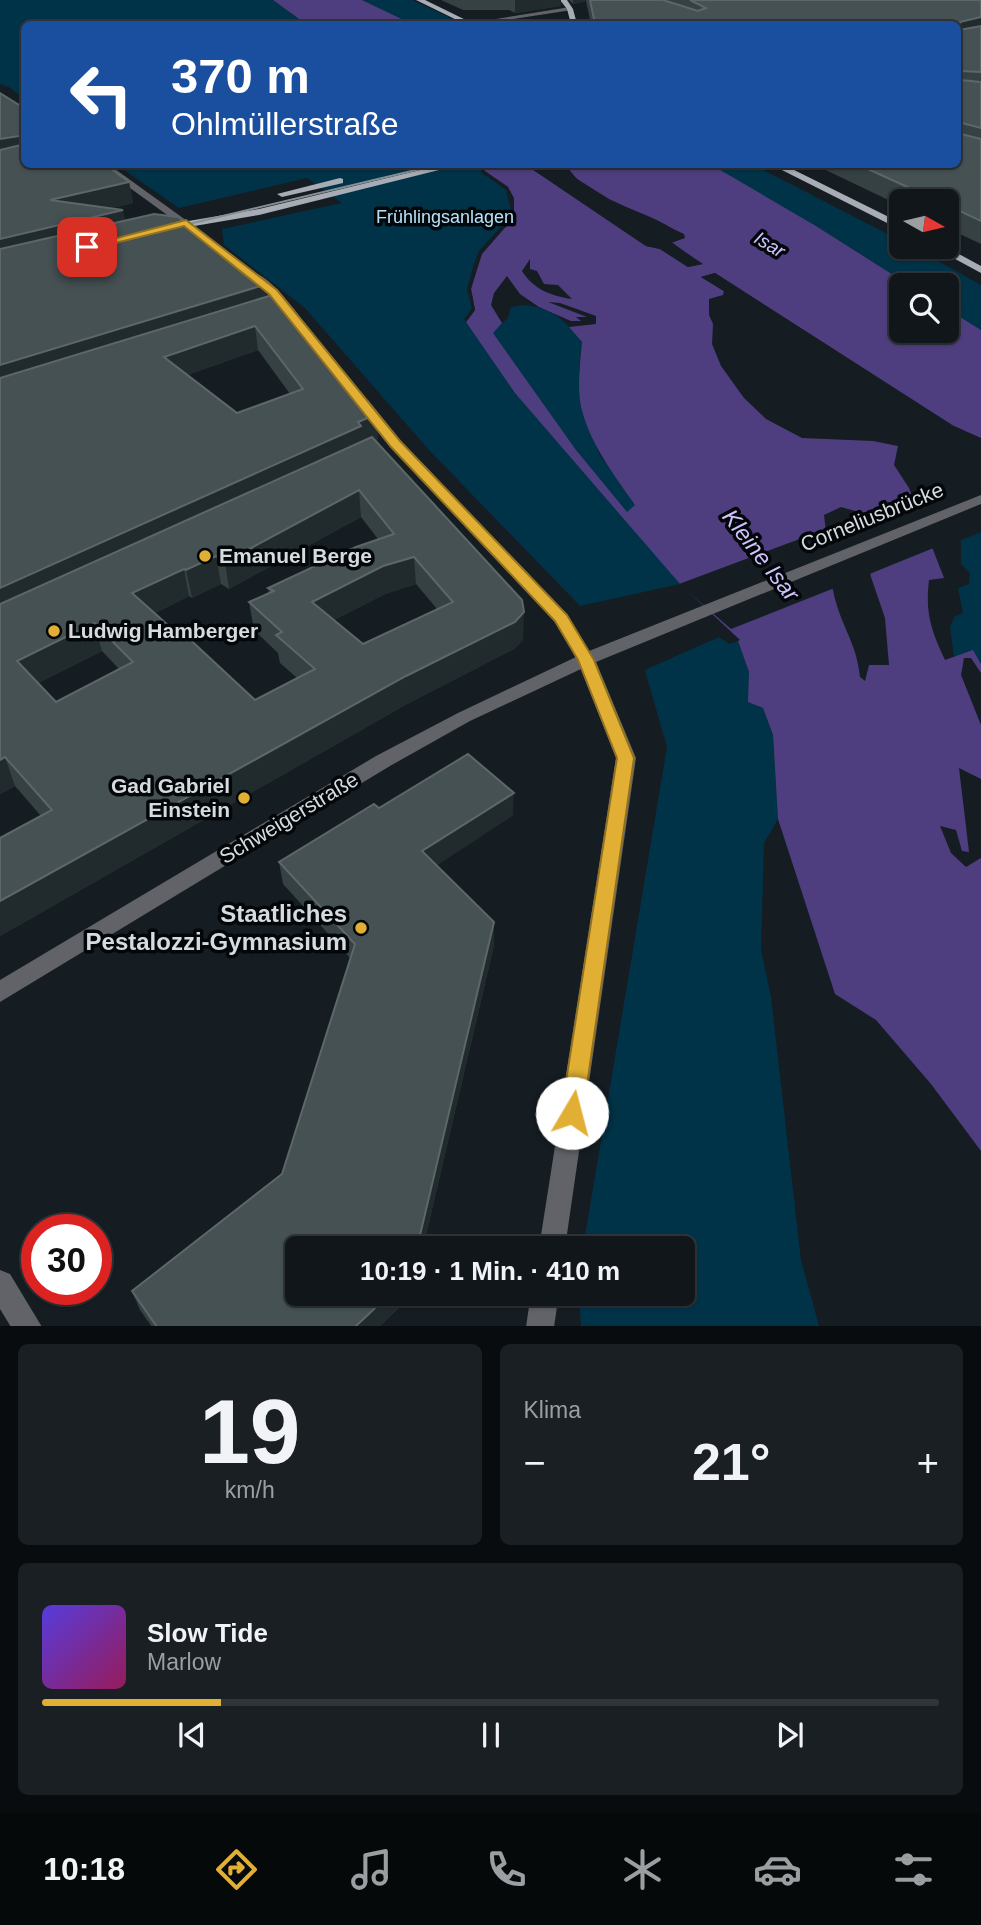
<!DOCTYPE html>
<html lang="de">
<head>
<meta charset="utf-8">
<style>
	:root { --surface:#10161a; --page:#191f23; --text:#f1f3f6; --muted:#9c9fa2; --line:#303539; --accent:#e1af34 }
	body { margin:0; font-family:Helvetica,sans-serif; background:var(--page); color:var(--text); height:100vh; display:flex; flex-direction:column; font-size:26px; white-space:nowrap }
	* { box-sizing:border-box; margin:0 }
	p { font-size:23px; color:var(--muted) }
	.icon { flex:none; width:38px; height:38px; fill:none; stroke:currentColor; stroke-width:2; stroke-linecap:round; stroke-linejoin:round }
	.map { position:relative; height:1326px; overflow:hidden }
	.sheet { display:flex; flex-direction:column; gap:18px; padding:18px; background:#090c0e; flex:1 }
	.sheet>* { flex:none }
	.hud { position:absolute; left:21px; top:21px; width:940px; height:147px; border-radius:10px; box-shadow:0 2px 5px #0004,0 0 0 2px var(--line); background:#1a4fa0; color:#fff; overflow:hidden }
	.needle { width:46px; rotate:98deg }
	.buttons { position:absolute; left:889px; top:189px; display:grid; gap:14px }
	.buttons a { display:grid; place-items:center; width:70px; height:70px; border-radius:10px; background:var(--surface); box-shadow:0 2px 5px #0004,0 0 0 2px var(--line); font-size:35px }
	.speed { position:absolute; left:21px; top:1214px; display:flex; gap:14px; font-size:35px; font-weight:700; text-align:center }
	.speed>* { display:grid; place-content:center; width:91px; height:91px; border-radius:50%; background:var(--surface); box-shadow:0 2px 5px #0004,0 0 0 2px var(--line); line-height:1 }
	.speed .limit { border:10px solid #d22; background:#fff; color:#111 }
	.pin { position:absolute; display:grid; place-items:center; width:60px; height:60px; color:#fff; margin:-30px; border-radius:14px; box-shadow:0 4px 10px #0006 }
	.me { position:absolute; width:77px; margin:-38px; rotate:8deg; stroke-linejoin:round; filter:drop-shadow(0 0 5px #0008) }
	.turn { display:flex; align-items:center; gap:24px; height:147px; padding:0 35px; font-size:32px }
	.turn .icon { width:91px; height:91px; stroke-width:2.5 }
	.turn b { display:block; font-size:49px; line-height:60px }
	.big { font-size:52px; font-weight:600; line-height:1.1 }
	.sheet .widget { flex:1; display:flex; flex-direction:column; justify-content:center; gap:10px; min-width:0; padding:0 24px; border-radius:10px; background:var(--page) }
	.sheet .dial { align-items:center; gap:0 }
	.dial b { font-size:91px; line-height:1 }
	.song { display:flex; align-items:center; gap:21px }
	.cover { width:84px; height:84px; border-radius:10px; background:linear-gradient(135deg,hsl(250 70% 55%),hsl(330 70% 35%)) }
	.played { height:7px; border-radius:4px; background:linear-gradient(90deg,var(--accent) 20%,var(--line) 20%) }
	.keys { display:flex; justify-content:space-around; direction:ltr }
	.heat { display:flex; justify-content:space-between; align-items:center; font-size:38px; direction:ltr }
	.sheet .tiles { flex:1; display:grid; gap:18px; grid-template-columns:1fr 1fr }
	.widget:last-child { grid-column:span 2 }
	.trip { position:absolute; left:285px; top:1236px; width:410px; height:70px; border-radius:10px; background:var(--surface); box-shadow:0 2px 5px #0004,0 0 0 2px var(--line); font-weight:600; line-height:70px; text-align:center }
	.menu { display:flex; height:112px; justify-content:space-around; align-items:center; background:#06090a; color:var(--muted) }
	.menu .icon { width:49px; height:49px }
	.menu .selected { color:var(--accent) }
	.menu b { font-size:32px; color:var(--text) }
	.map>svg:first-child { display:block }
</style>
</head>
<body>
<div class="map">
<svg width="981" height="1327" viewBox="0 0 981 1327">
	<rect width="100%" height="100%" fill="#151d23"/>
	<g fill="#013348">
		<path d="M0,0H273L306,24H24V98L9,87L0,84Z"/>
		<path d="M362,0H412L463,24H412Z"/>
		<path d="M480,164L508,187L515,203L466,322L680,584L580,606L429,450L305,308L224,245L222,229L342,203L307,178L179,208L117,165Z"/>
		<path d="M710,165H754L901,241V247H913L981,285V330L947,309V285H909L816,226Z"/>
		<path d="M525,305C555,309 563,319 582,342L579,371L599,454L636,505L626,513L576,450L492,332L508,318L511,307Z"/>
		<path d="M981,532V664L973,651L954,657L950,627L955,616L963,613L958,588L969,584L970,573L961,564V540Z"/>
		<path d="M719,637L729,644L738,641L749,672V702L763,708L773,735L778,819L764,843L761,950L771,997L801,1260L819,1326H581L579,1293H682V1248H583L667,747L645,670Z"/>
	</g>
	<g fill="#4f3e7f" fill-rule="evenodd">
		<path d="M273,0H362L412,24H306Z"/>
		<path d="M710,164L816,226L909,285H901V331H947V309L981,330V438L952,425L715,273L701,277L724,291L723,295L709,299V315L713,324L712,344L721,366L744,398L766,419L802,438L873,441L898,446L894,465L909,488L944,578L929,580C925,613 931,630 945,660L973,650L981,664V673L971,658H964L961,675L981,725V779L959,768L969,852L962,851L956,830L940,826L951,853L966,867L981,858V1151L931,1084L876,1020L835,994L778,819L773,735L763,708L748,702L749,672L738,641L740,640L680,584L515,393L466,322L475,310L471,289L477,266L482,253L509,223L514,211L508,187L484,171L480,165H526L646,246L660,249L688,267L702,264L670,241L685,238C654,209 590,205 566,165ZM530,259V269L537,271L544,284L558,285L572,299C551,296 533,289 522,271ZM507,276L520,294L539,307L571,321H581L576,317H587L548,302L560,303L596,316V324L569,327L582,342C580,365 576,392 583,414C593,448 615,476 635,505L627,512L576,450L493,333L502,323L491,305L494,293ZM841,507L859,512L871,577L885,618L889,665H869L865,681L860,677C857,648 847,635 838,609C828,580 828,545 824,515Z"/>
	</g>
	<g fill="#151d23">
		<path d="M477,164L492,165L485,166V171L508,187L514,198V211L509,223L482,254L471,289L475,310L466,322L464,319L472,309L467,289L474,264L479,251L506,221L511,210L506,190L482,173Z"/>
		<path d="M532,164L647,243L662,246L689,264L694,262L666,243L668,238L682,236L625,212L580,186L567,174L562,165H566L574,177L609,199L684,234L685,238L671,243L703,264L688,267L660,249L646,246L526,165Z"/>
		<path d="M715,273L952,425L944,424L714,276L709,278L727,289V293L701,277Z"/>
		<path d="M915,495L936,547L867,575L856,518Z"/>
		<path d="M829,528L837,587L731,629L679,584Z"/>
	</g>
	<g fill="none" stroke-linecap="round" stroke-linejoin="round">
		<g fill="#616368" fill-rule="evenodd">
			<path d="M570,7L572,10L480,24H465Z"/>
			<path d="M97,164H108L201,231L192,233Z"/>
			<path d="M247,272C265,270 284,298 295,310V316H287L269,294L247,276Z"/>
			<path d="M363,399L368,400L401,441L567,614L589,651L981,495V504L596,662L636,758L565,1248H539L616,758L581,669L470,721L390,766L0,1002V980L376,756L458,713L576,657L554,621L391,447L356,403Z"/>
			<path d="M0,1270L10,1274L42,1327H11L0,1309Z"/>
			<path d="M531,1293H559L554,1327H526Z"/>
		</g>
		<g fill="#a7acb5" fill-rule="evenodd">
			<path d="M416,0H425L474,24H465Z"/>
			<path d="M560,0H567L573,9L577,24H571L567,9Z"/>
			<path d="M445,164H463L259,215L165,231L160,228L165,225L259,209Z"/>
			<path d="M770,164H782L901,223V230Z"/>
			<path d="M340,178L343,179V183L282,197L277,194Z"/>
			<path d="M933,247H946L981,266V273Z"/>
		</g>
		<path stroke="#888f93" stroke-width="2" d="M168,229L441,164"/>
	</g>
	<g fill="#354142" fill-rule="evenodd">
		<path d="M441,0H561V6L515,13L509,10H463Z"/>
		<path d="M569,0H981V244L947,228V201H901V206L813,164H957V24H591L586,1L573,4Z"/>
		<path d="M0,93L129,182L133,203L112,208L125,220L267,284L269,296L377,414L378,439L375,441L523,640L514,649L407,704L0,936V838L41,816L15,786L0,794ZM258,350L290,394L237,413L187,375ZM361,517L378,539L268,588L269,594L249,602L254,630L278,653L280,663L297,678L255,700L155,613L189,596L192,598L221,584L229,589ZM416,584L437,609L363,644L334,620L385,594ZM102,651L119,669L56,702L38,683Z"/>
		<path d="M379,808L513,815L437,865L494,945L423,1248H298L412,1295L379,1327H152L140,1310L132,1291L282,1174L351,959L283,884L279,862Z"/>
	</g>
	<g fill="#212b2e">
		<path d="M515,0H561V6L515,13Z"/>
		<path d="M573,0H586V1L573,4Z"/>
		<path d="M981,17V29L957,37L960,22Z"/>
		<path d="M19,136L23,155L0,160V139Z"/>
		<path d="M129,182L133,203L55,222L50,200Z"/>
		<path d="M123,210L128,231L0,262V239Z"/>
		<path d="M267,284L270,307L0,392V365Z"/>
		<path d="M255,326L258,350L169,381L164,357Z"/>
		<path d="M377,414L378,439L0,619V588Z"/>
		<path d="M359,490L361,517L229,589L225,562Z"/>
		<path d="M216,556L221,584L192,598L186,570Z"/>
		<path d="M414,557L416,584L385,594L315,630L312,602L383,566Z"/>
		<path d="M184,569L189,596L138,621L132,593Z"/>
		<path d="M524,612L523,640L514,649L407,704L0,936V901L406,676Z"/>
		<path d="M94,623L102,651L26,689L17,661Z"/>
		<path d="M5,757L15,786L0,794V760Z"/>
		<path d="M514,793L513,815L424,874L422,851Z"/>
		<path d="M494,922V945L423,1248H417Z"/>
		<path d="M391,1293H413L379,1327H355Z"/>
	</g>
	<g fill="#465153" stroke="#5d6768" stroke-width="2" fill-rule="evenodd">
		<path d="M590,0H663L698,11L706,8L690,0H981V17L960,22L959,30L981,26V72L961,71L958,78L961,80L981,82V128L962,123L959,126L961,134L981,139V221L947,205V201H938L857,164H957V24H595Z"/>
		<path d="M0,93L24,108V164H104L129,182L50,200L123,210L0,239V150L21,145L22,138L19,136L0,139Z"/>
		<path d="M154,214L178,217L267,284L0,365V249Z"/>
		<path d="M279,293L377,414L358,422L361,426L0,588V378ZM255,326L303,389L237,413L164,357Z"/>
		<path d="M372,437L522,600L524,612L515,622L406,676L0,901V838L52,810L5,757L0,760V604ZM359,490L394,534L356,547L268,588L274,591L249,602L282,632L276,635L315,669L255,700L183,633L179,635L132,593L184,569L186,570L216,556L225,562ZM414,557L453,602L363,644L312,602L383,566ZM94,623L133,662L56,702L17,661Z"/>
		<path d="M468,754L514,793L422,851L494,922L417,1248H298V1293H391L355,1327H157L132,1291L282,1174L355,944L279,862L374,804L379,808Z"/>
	</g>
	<path fill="#e1af34" stroke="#927222" stroke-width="2" d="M186,220L277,290L400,441L567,615L594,660L634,758L583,1113L580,1120L572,1123L564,1120L561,1113L617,758L578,660L555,621L391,447L269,294L184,226L87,250L82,247Z"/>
	<g fill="#e1af34" stroke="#040709" stroke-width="2.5">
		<circle cx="205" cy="556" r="7"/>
		<circle cx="54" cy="631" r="7"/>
		<circle cx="244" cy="798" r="7"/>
		<circle cx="361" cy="928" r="7"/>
	</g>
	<g text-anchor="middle" stroke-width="7" stroke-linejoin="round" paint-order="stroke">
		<g font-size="18" fill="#b7e1f9" stroke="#040709">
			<text x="445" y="223">Frühlingsanlagen</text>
		</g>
		<g font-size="19" font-style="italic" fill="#cec3fe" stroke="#040709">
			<text transform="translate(770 244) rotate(31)" y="7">Isar</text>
		</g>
		<g font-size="21" fill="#d5dbde" stroke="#040709">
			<text transform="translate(872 517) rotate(-22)" y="7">Corneliusbrücke</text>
			<text transform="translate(289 818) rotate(-31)" y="7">Schweigerstraße</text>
		</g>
		<g font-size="21" font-weight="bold" fill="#d5dbde" stroke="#040709" text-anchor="start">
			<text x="219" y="563">Emanuel Berge</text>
			<text x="68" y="638">Ludwig Hamberger</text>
			<text x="230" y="793" text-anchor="end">Gad Gabriel<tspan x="230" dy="24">Einstein</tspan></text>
		</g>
		<g font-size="23" font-style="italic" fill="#cec3fe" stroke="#040709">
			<text transform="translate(761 555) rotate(52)" y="8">Kleine Isar</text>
		</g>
		<g font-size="24" font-weight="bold" fill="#d5dbde" stroke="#040709" text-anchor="end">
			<text x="347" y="922">Staatliches<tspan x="347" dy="28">Pestalozzi-Gymnasium</tspan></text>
		</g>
	</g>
</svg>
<div class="buttons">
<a><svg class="needle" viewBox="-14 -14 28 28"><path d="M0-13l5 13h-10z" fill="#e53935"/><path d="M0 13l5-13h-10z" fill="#9c9fa2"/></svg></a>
<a><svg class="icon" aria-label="search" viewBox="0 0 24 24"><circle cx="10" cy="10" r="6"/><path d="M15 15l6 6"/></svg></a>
</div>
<div class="speed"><div class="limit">30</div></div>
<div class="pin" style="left:87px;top:247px;background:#d93025"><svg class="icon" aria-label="arrive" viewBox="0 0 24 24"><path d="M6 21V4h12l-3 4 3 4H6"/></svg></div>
<svg class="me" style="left:572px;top:1113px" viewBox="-20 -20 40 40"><circle r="19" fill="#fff"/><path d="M0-13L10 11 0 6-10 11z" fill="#e1af34"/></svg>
<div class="trip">10:19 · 1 Min. · 410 m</div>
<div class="hud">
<div class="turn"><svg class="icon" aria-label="left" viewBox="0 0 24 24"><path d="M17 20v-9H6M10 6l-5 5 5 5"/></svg><div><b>370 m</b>Ohlmüllerstraße</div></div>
</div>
</div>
<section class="sheet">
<div class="tiles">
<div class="widget dial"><b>19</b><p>km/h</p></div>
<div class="widget"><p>Klima</p>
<div class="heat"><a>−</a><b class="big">21°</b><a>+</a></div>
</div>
<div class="widget">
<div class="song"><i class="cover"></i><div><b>Slow Tide</b><p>Marlow</p></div></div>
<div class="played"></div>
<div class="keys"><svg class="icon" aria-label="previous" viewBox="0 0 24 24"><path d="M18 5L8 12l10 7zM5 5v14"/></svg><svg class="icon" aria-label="pause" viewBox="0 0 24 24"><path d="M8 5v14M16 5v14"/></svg><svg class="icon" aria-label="next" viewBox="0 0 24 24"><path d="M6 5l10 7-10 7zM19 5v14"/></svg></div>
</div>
</div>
</section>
<nav class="menu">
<b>10:18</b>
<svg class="icon selected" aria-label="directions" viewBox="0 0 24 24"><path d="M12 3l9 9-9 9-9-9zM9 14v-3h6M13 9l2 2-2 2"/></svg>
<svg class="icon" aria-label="music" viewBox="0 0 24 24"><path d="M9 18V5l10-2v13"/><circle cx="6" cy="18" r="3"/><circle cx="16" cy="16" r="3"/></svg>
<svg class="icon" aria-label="phone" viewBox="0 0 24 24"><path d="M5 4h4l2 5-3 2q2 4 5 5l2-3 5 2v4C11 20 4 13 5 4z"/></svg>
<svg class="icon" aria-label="climate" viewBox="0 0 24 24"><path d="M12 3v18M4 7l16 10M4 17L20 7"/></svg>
<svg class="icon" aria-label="car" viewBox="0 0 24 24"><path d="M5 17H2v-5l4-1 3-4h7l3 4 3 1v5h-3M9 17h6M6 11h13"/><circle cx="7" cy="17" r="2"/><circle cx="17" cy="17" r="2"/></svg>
<svg class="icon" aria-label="filters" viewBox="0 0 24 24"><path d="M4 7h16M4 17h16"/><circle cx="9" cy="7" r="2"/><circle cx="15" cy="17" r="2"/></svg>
</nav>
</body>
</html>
